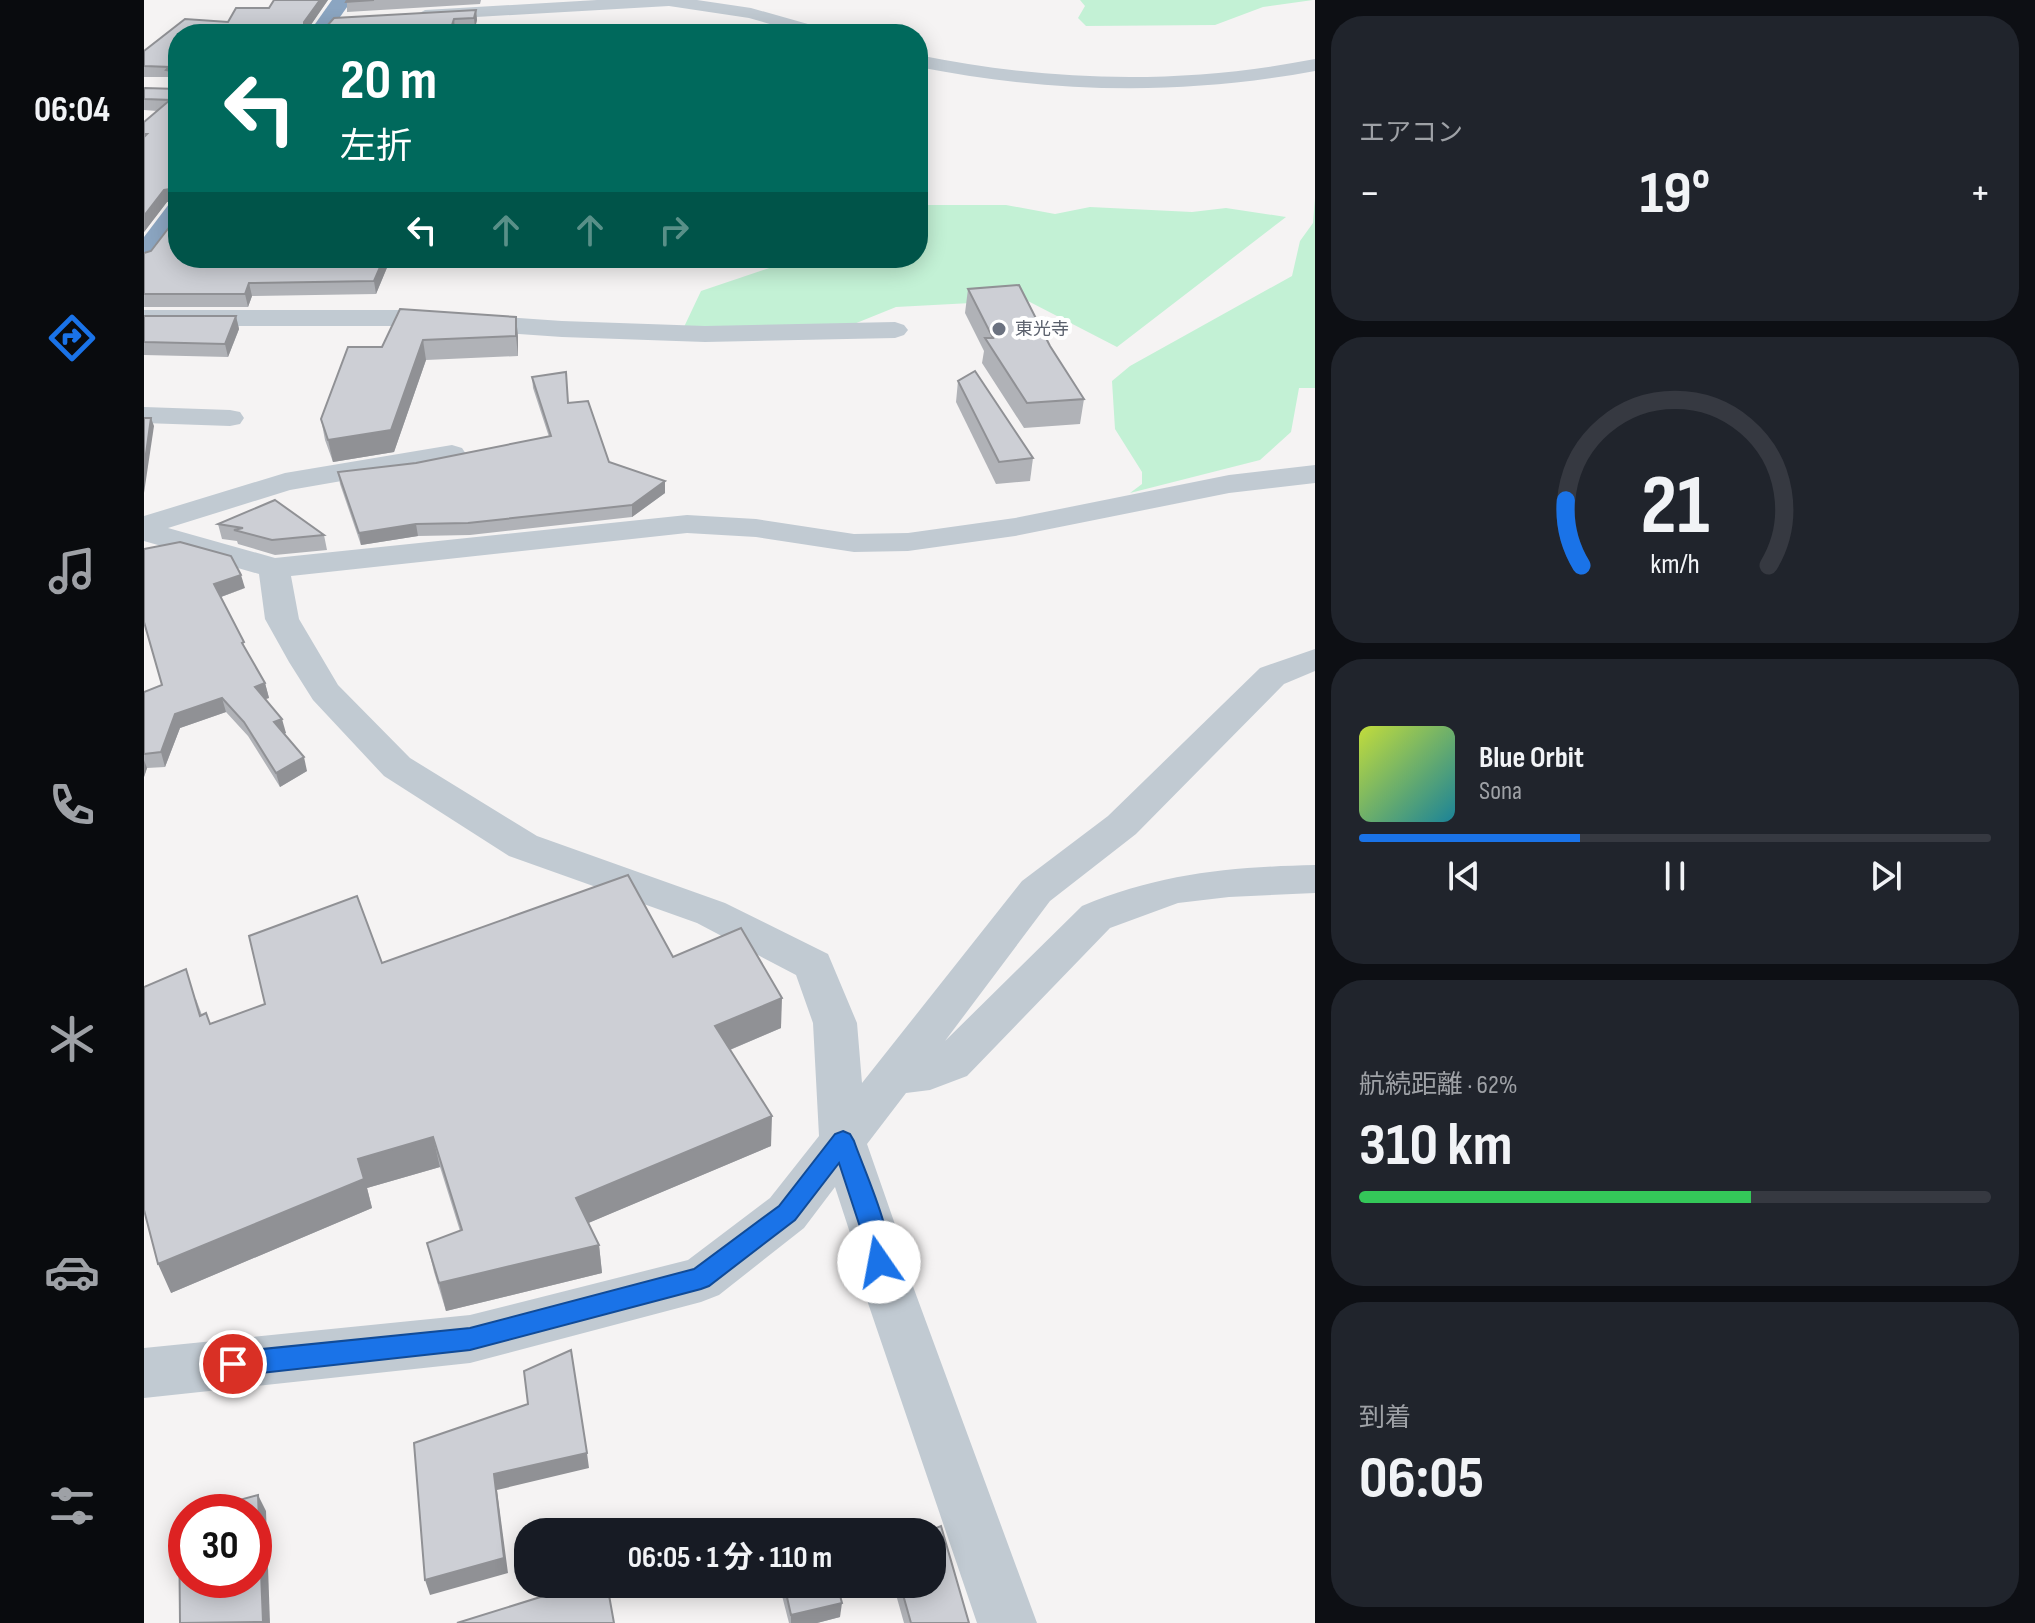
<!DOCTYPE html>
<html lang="ja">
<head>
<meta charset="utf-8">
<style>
	:root { --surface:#171b24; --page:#20242c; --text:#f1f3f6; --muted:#9ea1a6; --line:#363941; --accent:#1a73e8 }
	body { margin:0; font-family:"Sofia Sans Condensed","Noto Sans JP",sans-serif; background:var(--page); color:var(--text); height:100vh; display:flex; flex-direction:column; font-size:30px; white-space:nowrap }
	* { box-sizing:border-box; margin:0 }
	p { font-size:26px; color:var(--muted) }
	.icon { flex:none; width:44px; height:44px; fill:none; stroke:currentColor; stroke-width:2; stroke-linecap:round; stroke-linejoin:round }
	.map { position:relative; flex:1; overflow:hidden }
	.details { display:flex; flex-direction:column; gap:16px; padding:16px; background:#0d0f14; width:720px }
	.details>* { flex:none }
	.hud { position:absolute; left:24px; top:24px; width:760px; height:244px; border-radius:32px; box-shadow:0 4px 20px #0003; background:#00695c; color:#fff; overflow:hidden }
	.speed { position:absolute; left:24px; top:1494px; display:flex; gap:16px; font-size:40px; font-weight:700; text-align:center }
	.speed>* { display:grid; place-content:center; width:104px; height:104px; border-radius:50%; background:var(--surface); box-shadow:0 4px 20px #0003; line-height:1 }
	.speed .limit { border:12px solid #d22; background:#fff; color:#111 }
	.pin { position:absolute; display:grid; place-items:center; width:68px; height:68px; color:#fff; margin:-34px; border:4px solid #fff; border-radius:50%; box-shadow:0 2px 8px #0007 }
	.me { position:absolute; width:88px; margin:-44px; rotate:348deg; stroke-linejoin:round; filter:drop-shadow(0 0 6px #0008) }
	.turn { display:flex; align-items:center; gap:28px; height:168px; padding:0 40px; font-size:36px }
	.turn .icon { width:104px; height:104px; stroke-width:2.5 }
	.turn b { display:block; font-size:56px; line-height:68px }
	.lanes { display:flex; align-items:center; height:76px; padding:0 40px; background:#0003; justify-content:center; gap:40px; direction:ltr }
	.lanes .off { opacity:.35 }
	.big { font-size:60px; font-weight:700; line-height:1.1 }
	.details .widget { flex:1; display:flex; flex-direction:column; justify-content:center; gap:12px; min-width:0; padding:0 28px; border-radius:32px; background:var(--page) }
	.details .dial { align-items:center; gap:0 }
	.dial svg { height:208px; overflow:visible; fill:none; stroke:var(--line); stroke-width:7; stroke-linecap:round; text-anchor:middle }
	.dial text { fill:var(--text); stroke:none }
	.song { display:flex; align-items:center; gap:24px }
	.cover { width:96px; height:96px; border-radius:12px; background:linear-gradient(135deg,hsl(70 70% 55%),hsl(190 70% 35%)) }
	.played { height:8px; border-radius:4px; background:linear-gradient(90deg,var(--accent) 35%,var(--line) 35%) }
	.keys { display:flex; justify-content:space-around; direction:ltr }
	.heat { display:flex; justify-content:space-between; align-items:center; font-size:44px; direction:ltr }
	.charge { height:12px; border-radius:6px; background:linear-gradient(90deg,#34c759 62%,var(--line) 0) }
	.trip { position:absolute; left:370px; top:1518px; width:432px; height:80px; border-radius:32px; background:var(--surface); box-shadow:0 4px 20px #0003; font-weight:700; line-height:80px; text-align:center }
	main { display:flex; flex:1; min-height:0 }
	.menu { display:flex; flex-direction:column; width:144px; justify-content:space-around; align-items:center; background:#090b0e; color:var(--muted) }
	.menu .icon { width:56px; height:56px }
	.menu .current { color:var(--accent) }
	.menu b { font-size:36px; color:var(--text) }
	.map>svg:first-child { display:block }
</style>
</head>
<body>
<main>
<nav class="menu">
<b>06:04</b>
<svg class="icon current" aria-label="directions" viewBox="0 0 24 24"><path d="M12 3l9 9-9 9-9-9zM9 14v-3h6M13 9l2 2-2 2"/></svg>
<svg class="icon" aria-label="music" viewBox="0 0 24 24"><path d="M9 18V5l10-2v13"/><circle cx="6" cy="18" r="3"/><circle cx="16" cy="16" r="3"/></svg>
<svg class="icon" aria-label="phone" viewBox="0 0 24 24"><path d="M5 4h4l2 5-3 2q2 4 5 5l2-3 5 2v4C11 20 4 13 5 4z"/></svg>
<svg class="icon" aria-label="climate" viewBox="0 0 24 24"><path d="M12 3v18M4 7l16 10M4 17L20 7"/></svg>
<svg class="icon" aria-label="car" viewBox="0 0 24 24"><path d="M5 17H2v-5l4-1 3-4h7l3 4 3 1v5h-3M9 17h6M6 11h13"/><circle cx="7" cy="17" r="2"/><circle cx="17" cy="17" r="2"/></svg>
<svg class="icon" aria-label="filters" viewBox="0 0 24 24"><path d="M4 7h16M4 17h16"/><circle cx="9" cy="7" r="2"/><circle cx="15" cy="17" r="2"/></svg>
</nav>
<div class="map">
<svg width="1171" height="1623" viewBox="0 0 1171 1623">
	<rect width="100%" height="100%" fill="#f5f3f3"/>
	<g fill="#c3f1d5">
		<path d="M936,0H1169L1119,7L1071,25L942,26L934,18L941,6Z"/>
		<path d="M1171,198V388H1155L1147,432L1116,460L986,493L998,484V472L971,429L968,381L986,366L1148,276L1156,241L1169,223Z"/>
		<path d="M774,205H862L911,214L946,207L1048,212L1082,208L1142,217L973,347L882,300L752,307L705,326L540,327L557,291L637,264L617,258H774Z"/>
	</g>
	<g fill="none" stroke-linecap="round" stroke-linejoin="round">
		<g fill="#c1cad2" fill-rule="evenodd">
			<path d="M453,0H553L607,8L685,30L688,34H660L605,18L525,6L281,20L272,15L281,10Z"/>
			<path d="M774,55C908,82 1037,85 1171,59V71C1037,96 908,93 774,67Z"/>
			<path d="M0,310H255L418,321L561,326L751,322L760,325L764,330L760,335L751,338L561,342L418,337L255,326H0Z"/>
			<path d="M0,407L86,410L96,412L100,418L96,424L86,426L0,423Z"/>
			<path d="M308,445L318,448L322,454L318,460L146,490L24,528L131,558L543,515L612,519L710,534L764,533L871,518L1085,475L1171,465V483L1085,493L871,536L764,551L710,552L612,537L543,533L147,576L155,619L194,685L266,758L393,836L581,903L684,954L713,1023L718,1083L878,881L964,816L1116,668L1171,649V671L1140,684L992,834L906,901L801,1041L938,906C1017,873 1086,867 1171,865V893L1085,897L1034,903L966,928L823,1076L786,1090L762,1093L723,1144L754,1233L760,1262L893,1623H833L710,1262L706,1233L691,1187L660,1228L575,1295L557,1302L326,1363L0,1398V1348L326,1315L544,1260L626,1198L675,1136L669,1023L652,975L553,923L365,856L240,776L169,700L145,662L121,619L115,574L0,541V516L141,473Z"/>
		</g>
		<g fill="#8ba5c1" fill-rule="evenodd">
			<path d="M188,0H208L184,34H164Z"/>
			<path d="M34,202V228L10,261L0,263V237L25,204Z"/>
		</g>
	</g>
	<g fill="#b0b2b7">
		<path d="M130,0H184L166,26L182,27L190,18L332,10L333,20L331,28L311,30L310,34H34V258H247L232,294L108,296L104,307H0V253L7,251L33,217V200L23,202L0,232V122L13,111L0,110V89L1,88L34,89V83L24,80V77H0V51L41,19L84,22L92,8H125Z"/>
		<path d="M203,0H337L336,4L203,12Z"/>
		<path d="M824,289L906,346L940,399L936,424L880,428L838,363L840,351L821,313Z"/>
		<path d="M0,316H92L95,329L84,357L0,355Z"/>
		<path d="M372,317L374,337V356L282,360L250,452L189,462L181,440L177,419L238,347Z"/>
		<path d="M388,377L425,403L465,462L521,493L488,517L326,535L274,536L217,545L196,484L194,472L272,463L405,437L389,388Z"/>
		<path d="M814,381L889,458L886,481L852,484L812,402Z"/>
		<path d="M74,524L180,535L183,550L131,555L94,544L93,541L78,539Z"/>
		<path d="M101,588L77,597L103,652L121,683L125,698L121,699L142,733L140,734L163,771L136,787L104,736L82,712L36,728L21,767L3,768L0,777V692L18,685L0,622Z"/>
		<path d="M529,957L637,1028L586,1050L627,1146L444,1223L455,1245L458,1273L302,1311L290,1272L283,1243L316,1231L296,1167L223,1188L228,1208L27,1293L52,999L58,1015L66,1024L238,963Z"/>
		<path d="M635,1584H693L696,1617L673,1623H645Z"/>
		<path d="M749,1584H788L825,1623H760Z"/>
	</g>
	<g fill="#909195">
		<path d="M176,0H184L162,32L160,22Z"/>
		<path d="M332,10L333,20L331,28L330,18Z"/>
		<path d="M310,19L311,30L310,34H305Z"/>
		<path d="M33,188L34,200L23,202L0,232V216L20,190Z"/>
		<path d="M240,258H247L232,294L230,281Z"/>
		<path d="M105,283L108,296L104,307L101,294Z"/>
		<path d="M92,316L95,329L84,357L81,344Z"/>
		<path d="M372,317L374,337V356L372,336Z"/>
		<path d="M279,340L282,360L250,452L189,462L184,440Z"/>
		<path d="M7,418L10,426L0,493V468Z"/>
		<path d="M521,481V493L488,517V505Z"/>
		<path d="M272,524L274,536L217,545L215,533Z"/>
		<path d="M97,575L101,588L74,598L70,584Z"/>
		<path d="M121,683L125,698L115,701L111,687Z"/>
		<path d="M78,698L82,712L36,728L21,767L17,752L31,714Z"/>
		<path d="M138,719L142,733L134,736L130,722Z"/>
		<path d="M160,757L163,771L136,787L132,773Z"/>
		<path d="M0,760L3,768L0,777Z"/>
		<path d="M638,998L637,1028L571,1056V1026Z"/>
		<path d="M628,1116L627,1146L435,1227L432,1198Z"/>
		<path d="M289,1137L296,1167L223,1188L228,1208L27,1293L14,1264L214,1159Z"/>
		<path d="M455,1245L458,1273L302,1311L295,1283Z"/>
		<path d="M443,1453L445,1468L353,1490L364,1573L286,1595L281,1580L350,1474Z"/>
		<path d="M114,1495L122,1511L126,1623H116Z"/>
		<path d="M698,1603L696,1617L673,1623H647V1615Z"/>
	</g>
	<g fill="#cdcfd5" stroke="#909195" stroke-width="2">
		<path d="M130,0H176L160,22V26L182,27L190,18L332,10L330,18L310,19L305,34H34V73L22,70L25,67L0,66V51L41,19L84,22L92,8H125Z"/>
		<path d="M203,0H230L202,2Z"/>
		<path d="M34,81V258H240L230,281L105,283L101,294H0V253L7,251L33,217V188L20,190L0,216V137L3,134H0V122L26,100L0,99V89L1,88L34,89Z"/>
		<path d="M875,285L906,346L940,399L883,403L841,338H849L824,289Z"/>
		<path d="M256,309L372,317V336L279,340L247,430L184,440L177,419L204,347H238Z"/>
		<path d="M0,316H92L81,344L0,342Z"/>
		<path d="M831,371L889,458L855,462L814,381Z"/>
		<path d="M422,372L424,403L444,401L465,462L521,481L488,505L324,523L272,524L215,533L194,472L272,463L407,436L388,377Z"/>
		<path d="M0,418H7L0,468Z"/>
		<path d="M131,500L180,535L128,540L90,530L99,528L74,524Z"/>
		<path d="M36,542L87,556L97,575L70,584L100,642L98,643L121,683L111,687L138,719L130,722L160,757L132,773L100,722L78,698L31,714L17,752L0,754V692L18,685L0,622V549Z"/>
		<path d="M484,875L529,957L597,928L638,998L571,1026L628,1116L432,1198L455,1245L295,1283L283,1243L318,1230L289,1137L214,1159L220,1179L14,1264L0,1210V987L42,969L56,1016L62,1013L66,1024L121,1004L105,936L213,896L238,963Z"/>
		<path d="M427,1350L443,1453L350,1474L360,1558L281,1580L270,1443L384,1404L380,1371Z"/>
		<path d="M114,1495L119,1622L36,1623L35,1516L42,1514V1580H110V1512H51Z"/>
		<path d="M676,1526L678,1532H661Z"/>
		<path d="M797,1526L825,1623H767L756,1584H788V1532H782Z"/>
		<path d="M438,1584H463L470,1623H313Z"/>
		<path d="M640,1584H693L698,1603L647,1615Z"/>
	</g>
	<path fill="#1a73e8" stroke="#114b97" stroke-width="2" d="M699,1131L706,1134L710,1141C719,1168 755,1244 743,1269L735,1272L726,1269L718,1233L695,1163L651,1220L565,1286L557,1289L326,1350L89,1376L80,1372L76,1364L80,1356L89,1352L326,1328L550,1269L635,1206L691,1134Z"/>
	<circle fill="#6b7280" stroke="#fff" stroke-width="3" cx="855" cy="329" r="8"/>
	<g text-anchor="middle" stroke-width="8" stroke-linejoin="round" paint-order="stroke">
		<g font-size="18" fill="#5b616d" stroke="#fff" text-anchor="start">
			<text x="871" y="335">東光寺</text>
		</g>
	</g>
</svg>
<div class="speed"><div class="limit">30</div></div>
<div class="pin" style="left:89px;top:1364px;background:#d93025"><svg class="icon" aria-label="arrive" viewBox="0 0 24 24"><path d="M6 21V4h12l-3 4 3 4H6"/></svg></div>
<svg class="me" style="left:735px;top:1262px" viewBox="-20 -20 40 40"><circle r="19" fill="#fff"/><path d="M0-13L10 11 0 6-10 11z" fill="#1a73e8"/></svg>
<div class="trip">06:05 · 1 分 · 110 m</div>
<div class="hud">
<div class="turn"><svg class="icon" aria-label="left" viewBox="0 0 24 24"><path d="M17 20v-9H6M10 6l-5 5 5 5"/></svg><div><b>20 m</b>左折</div></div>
<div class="lanes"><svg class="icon" aria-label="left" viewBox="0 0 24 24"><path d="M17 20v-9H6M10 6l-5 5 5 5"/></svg><svg class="icon off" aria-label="ahead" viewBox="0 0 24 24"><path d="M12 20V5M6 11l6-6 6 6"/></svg><svg class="icon off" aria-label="ahead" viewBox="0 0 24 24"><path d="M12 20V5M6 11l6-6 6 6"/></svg><svg class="icon off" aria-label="right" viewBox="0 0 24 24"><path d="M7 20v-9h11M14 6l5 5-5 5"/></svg></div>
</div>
</div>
<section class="details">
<div class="widget"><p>エアコン</p>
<div class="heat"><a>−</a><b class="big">19°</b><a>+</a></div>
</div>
<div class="widget dial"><svg viewBox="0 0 100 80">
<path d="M14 69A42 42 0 1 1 86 69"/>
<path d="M14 69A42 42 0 0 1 8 44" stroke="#1a73e8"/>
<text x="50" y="56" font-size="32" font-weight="700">21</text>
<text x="50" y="72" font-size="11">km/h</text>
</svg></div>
<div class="widget">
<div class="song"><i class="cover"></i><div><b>Blue Orbit</b><p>Sona</p></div></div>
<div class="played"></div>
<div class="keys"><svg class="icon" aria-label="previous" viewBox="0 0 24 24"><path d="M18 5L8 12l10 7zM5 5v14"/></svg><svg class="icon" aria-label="pause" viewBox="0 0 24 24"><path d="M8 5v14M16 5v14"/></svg><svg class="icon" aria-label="next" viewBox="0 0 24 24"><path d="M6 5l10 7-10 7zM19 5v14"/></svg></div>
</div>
<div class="widget"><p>航続距離 · 62%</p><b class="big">310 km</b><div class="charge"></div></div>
<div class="widget"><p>到着</p><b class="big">06:05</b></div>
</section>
</main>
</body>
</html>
